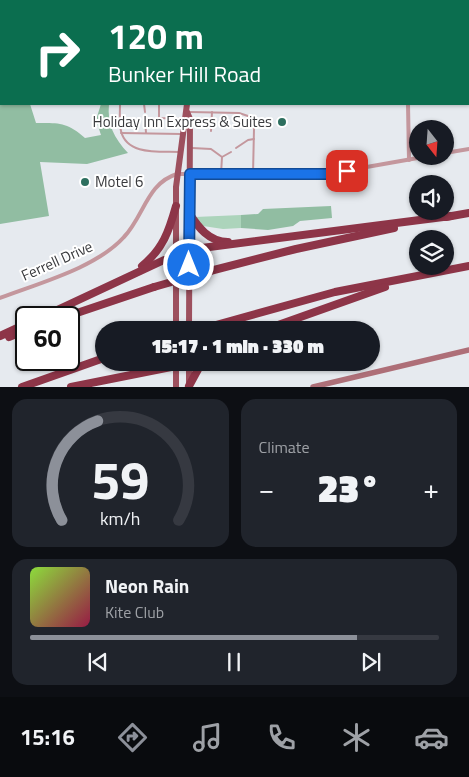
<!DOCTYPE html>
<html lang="en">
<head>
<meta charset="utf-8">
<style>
	:root { --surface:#171b24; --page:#20242c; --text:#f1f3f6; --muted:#9ea1a6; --line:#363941; --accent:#8c9099 }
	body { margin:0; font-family:"Titillium Web",sans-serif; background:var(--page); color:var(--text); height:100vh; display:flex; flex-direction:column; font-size:19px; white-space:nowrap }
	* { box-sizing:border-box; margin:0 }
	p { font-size:16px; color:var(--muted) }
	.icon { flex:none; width:28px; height:28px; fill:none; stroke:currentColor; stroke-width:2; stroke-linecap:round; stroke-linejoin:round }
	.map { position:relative; height:387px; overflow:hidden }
	.panel { display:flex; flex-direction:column; gap:12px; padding:12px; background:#0d0f14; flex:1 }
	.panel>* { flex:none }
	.banner { position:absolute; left:0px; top:0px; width:470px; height:105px; box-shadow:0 1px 4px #0004; background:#0b6e4f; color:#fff; overflow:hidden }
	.needle { width:32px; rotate:163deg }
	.tools { position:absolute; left:409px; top:120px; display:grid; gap:10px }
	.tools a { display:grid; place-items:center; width:45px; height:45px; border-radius:50%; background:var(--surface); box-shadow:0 1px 4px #0004; font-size:25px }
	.speed { position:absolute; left:15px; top:306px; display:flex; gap:10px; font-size:25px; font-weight:700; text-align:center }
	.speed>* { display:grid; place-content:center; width:65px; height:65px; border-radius:50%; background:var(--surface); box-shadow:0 1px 4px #0004; line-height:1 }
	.speed .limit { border:2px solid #111; border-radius:8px; background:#fff; color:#111 }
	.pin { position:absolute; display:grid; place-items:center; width:42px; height:42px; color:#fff; margin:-21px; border-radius:10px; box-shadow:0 2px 8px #0006 }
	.me { position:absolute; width:55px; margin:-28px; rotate:0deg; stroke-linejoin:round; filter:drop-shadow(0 0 4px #0008) }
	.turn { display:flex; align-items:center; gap:18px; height:105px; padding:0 25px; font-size:22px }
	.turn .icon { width:65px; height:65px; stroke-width:2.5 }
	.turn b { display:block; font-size:35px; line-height:42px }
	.big { font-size:38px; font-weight:800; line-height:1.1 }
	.panel .widget { flex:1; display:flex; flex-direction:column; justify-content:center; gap:8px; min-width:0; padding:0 18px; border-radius:15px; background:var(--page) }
	.panel .dial { align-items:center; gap:0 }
	.dial svg { height:130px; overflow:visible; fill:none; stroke:var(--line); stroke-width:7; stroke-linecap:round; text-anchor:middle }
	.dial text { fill:var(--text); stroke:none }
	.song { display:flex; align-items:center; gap:15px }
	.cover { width:60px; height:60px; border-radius:8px; background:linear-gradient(135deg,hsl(90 70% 55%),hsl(340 70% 35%)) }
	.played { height:5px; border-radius:2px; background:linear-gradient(90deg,var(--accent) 80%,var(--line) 80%) }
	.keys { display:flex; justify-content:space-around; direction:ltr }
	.heat { display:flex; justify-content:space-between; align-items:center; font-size:28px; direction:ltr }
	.panel .tiles { flex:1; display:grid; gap:12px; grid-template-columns:1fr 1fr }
	.widget:last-child { grid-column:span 2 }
	.trip { position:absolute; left:95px; top:321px; width:285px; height:50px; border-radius:25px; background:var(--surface); box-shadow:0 1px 4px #0004; font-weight:800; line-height:50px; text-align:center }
	.dock { display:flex; height:80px; justify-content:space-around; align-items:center; background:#090b0e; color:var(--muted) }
	.dock .icon { width:35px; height:35px }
	.dock .selected { color:var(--accent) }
	.dock b { font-size:22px; color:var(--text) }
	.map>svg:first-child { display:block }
</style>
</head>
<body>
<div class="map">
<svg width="469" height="387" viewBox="0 0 469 387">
	<rect width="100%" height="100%" fill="#e6eaef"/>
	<path fill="#acd4bb" d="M241,215V228L223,229L203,226L195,217Z"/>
	<g fill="#91bda2">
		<path d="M0,92L1,104H30L36,123C59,123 67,122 85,138L101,135L96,120L101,104H109C107,124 114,138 128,153L87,164L40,162L49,216L0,224Z"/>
		<path d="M331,206L332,218L300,221L293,226L268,230L241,228V215L258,214L263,209Z"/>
	</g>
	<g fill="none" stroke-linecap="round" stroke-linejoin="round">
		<g stroke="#c4979d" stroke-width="2">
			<path d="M120,104C120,113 119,123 121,131C127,156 160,151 180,152"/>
			<path d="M144,104L145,112"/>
			<path d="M159,104V118L184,119"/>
			<path d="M190,112L239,113L248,116L254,129L253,174"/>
			<path d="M145,118L146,133"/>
			<path d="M156,121H159V118"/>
			<path d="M211,131L212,112"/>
			<path d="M121,133L181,134"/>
			<path d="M192,148L211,149L222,157L221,174"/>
			<path d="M236,148L248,140L254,139"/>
			<path d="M222,157L231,152"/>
		</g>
		<g stroke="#c4979d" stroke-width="4">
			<path d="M407,0V1"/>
			<path d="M408,104L409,160"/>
			<path d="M445,153L469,149"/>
			<path d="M0,298C39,283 96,268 124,237C144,216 147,183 177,174H327L429,156"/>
		</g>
		<path stroke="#ae6f78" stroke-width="5.5" d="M313,387L469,350"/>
		<g stroke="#9d505e" stroke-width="6">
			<path d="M190,1V0"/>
			<path d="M187,112L190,119L189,330"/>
			<path d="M176,330V187L187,104"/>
			<path d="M189,362V386"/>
			<path d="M176,387V362"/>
		</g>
		<g stroke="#8d3548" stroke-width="8">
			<path d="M189,213C198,227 209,242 228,242"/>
			<path d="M446,217L469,213"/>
			<path d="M176,258L186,251L194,249L451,216"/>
			<path d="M142,266C163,249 169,231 176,206"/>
			<path d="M210,271L296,249L394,228"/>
			<path d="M40,318L164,260L181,259L187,265L189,272"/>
			<path d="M62,318L154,287"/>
			<path d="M198,330L335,292L469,266"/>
			<path d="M264,330L385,287"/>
			<path d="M0,336L26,324"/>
			<path d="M9,337L26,330"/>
			<path d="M189,386L202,362"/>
			<path d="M22,387L104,358"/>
			<path d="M71,387L176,366L185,362"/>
		</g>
		<path stroke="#8d3548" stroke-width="8" d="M154,287L210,271"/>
	</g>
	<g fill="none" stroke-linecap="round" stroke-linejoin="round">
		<defs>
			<path id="route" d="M189,265L190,174H328L347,171"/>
		</defs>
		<use href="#route" stroke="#114b97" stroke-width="12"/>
		<use href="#route" stroke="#1a73e8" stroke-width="9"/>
	</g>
	<g fill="#2d6f5f" stroke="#fff" stroke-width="2">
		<circle cx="282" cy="122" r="5"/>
		<circle cx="85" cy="182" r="5"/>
	</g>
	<g text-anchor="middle" stroke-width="4" stroke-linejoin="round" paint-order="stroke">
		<g font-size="15" fill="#393a3d" stroke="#fff" text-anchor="end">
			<text x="272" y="127">Holiday Inn Express &amp; Suites</text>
			<text x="95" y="187" text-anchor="start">Motel 6</text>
		</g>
		<g font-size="15" fill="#393a3d" stroke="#fff">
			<text transform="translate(57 261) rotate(-24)" y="5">Ferrell Drive</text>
		</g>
	</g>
</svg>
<div class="tools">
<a><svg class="needle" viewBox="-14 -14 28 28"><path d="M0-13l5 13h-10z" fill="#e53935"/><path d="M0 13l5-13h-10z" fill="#9ea1a6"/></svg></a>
<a><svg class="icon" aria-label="sound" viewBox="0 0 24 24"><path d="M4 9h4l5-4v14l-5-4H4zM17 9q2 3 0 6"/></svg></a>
<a><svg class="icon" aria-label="layers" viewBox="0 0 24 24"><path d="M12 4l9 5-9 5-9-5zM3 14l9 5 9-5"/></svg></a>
</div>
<div class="speed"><div class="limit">60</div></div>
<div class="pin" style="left:347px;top:171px;background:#d93025"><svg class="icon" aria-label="arrive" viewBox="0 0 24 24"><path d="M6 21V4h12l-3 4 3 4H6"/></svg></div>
<svg class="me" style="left:189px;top:265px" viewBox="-20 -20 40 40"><circle r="17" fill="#1a73e8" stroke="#fff" stroke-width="3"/><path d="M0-11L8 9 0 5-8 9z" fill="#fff"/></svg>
<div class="trip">15:17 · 1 min · 330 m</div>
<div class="banner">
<div class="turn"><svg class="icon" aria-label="right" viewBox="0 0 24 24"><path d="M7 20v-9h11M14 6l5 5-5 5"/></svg><div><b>120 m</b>Bunker Hill Road</div></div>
</div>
</div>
<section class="panel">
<div class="tiles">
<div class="widget dial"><svg viewBox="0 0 100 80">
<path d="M14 69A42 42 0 1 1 86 69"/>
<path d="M14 69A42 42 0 0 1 36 8" stroke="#8c9099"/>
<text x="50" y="56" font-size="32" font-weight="700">59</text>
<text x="50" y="72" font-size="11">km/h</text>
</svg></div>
<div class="widget"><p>Climate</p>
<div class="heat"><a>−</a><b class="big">23°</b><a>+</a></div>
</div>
<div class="widget">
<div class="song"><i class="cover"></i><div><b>Neon Rain</b><p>Kite Club</p></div></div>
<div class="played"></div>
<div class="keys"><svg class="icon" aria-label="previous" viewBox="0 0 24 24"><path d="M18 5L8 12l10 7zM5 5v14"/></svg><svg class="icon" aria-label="pause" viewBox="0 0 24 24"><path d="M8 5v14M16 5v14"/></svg><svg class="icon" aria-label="next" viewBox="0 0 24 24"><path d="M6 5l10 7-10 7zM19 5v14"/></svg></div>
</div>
</div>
</section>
<nav class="dock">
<b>15:16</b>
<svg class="icon selected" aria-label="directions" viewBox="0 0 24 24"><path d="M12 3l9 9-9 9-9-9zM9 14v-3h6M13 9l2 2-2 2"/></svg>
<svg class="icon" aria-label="music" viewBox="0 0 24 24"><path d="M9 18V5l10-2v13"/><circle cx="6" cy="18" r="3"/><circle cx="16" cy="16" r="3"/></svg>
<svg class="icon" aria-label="phone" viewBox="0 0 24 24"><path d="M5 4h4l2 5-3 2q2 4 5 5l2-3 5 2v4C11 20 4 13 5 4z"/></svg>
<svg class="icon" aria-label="climate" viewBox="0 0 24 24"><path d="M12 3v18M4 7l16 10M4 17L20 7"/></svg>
<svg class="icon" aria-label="car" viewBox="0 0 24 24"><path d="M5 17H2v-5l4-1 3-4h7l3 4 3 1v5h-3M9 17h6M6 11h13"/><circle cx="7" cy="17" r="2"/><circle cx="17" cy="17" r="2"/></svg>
</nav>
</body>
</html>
